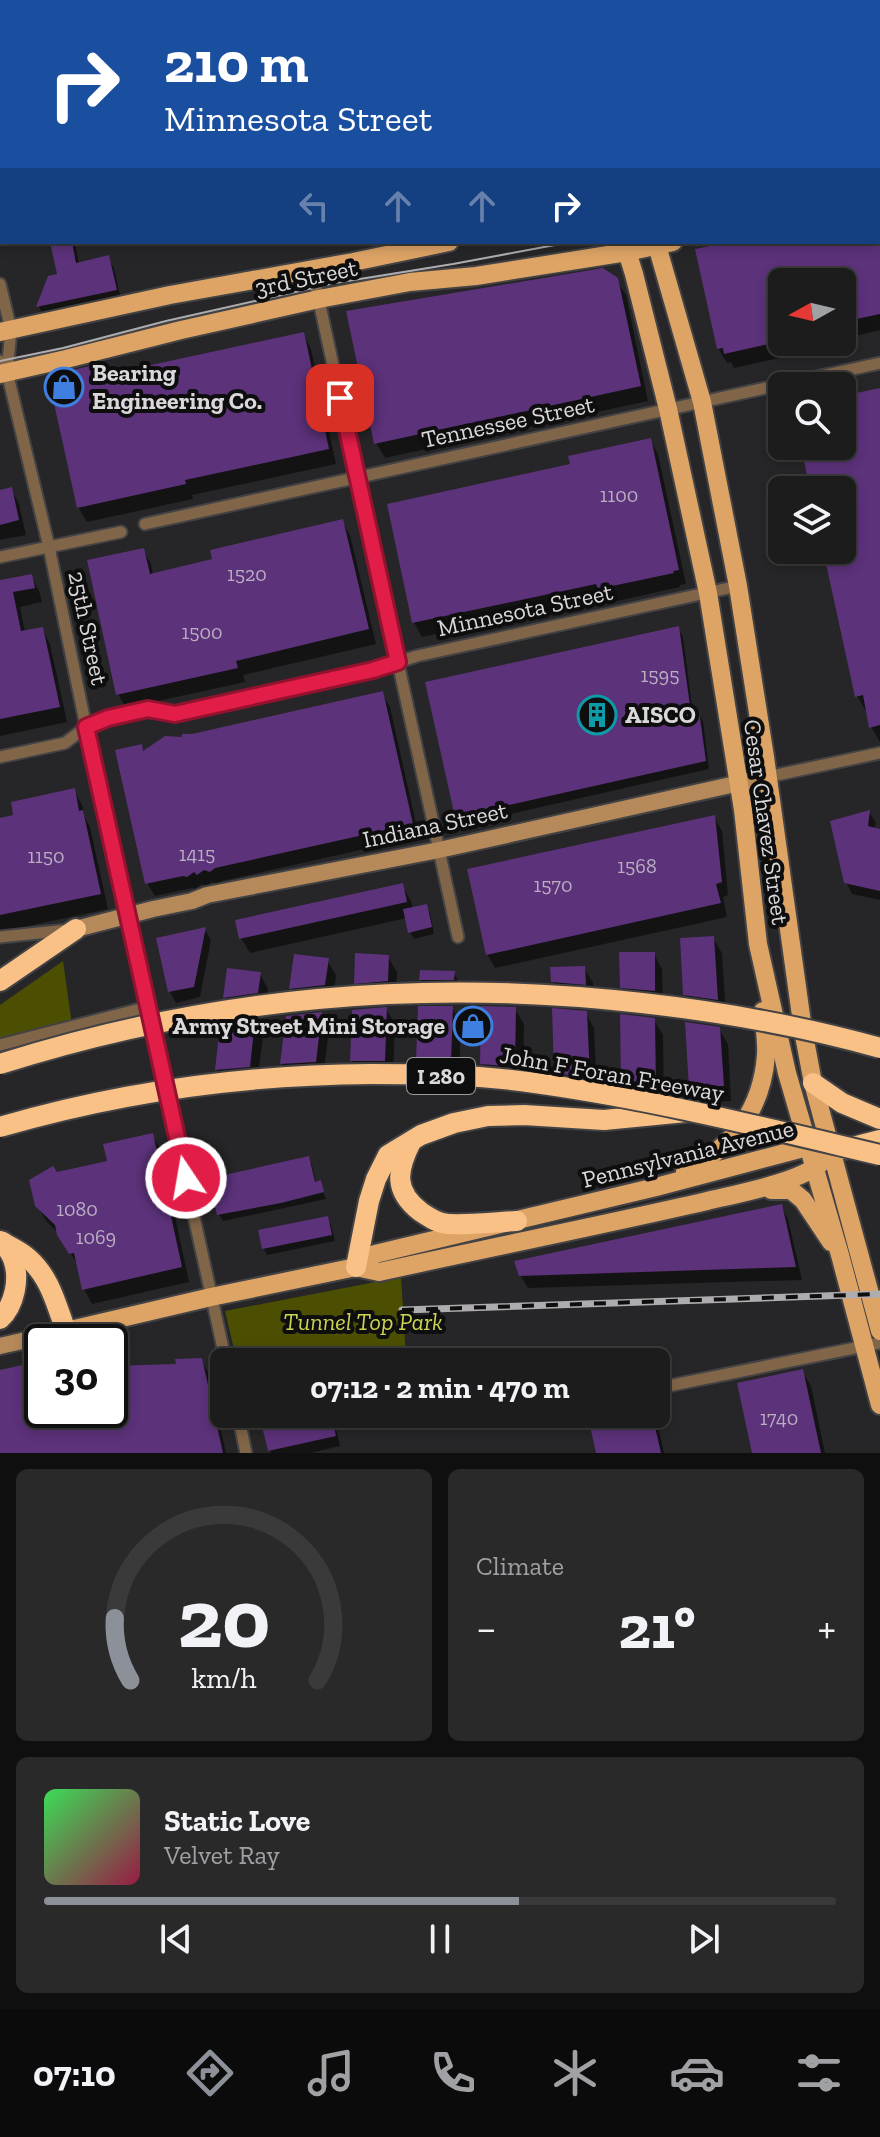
<!DOCTYPE html>
<html lang="en">
<head>
<meta charset="utf-8">
<style>
	:root { --surface:#1c1c1d; --page:#29292a; --text:#f1f3f6; --muted:#a0a1a4; --line:#3a3a3b; --accent:#8c9099 }
	body { margin:0; font-family:"Zilla Slab",serif; background:var(--page); color:var(--text); height:100vh; display:flex; flex-direction:column; font-size:30px; white-space:nowrap }
	* { box-sizing:border-box; margin:0 }
	p { font-size:26px; color:var(--muted) }
	.icon { flex:none; width:44px; height:44px; fill:none; stroke:currentColor; stroke-width:2; stroke-linecap:round; stroke-linejoin:round }
	.map { position:relative; height:1453px; overflow:hidden }
	.panel { display:flex; flex-direction:column; gap:16px; padding:16px; background:#0f0f10; flex:1 }
	.panel>* { flex:none }
	.hud { position:absolute; left:0px; top:0px; width:880px; height:244px; box-shadow:0 4px 12px #0003,0 0 0 2px var(--line); background:#1a4fa0; color:#fff; overflow:hidden }
	.needle { width:52px; rotate:262deg }
	.fabs { position:absolute; left:768px; top:268px; display:grid; gap:16px }
	.fabs a { display:grid; place-items:center; width:88px; height:88px; border-radius:12px; background:var(--surface); box-shadow:0 4px 12px #0003,0 0 0 2px var(--line); font-size:40px }
	.speed { position:absolute; left:24px; top:1324px; display:flex; gap:16px; font-size:40px; font-weight:700; text-align:center }
	.speed>* { display:grid; place-content:center; width:104px; height:104px; border-radius:50%; background:var(--surface); box-shadow:0 4px 12px #0003,0 0 0 2px var(--line); line-height:1 }
	.speed .limit { border:4px solid #111; border-radius:12px; background:#fff; color:#111 }
	.pin { position:absolute; display:grid; place-items:center; width:68px; height:68px; color:#fff; margin:-34px; border-radius:16px; box-shadow:0 4px 12px #0006 }
	.me { position:absolute; width:88px; margin:-44px; rotate:348deg; stroke-linejoin:round; filter:drop-shadow(0 0 6px #0008) }
	.turn { display:flex; align-items:center; gap:28px; height:168px; padding:0 32px; font-size:36px }
	.turn .icon { width:104px; height:104px; stroke-width:2.5 }
	.turn b { display:block; font-size:56px; line-height:68px }
	.lanes { display:flex; align-items:center; height:76px; padding:0 32px; background:#0003; justify-content:center; gap:40px; direction:ltr }
	.lanes .off { opacity:.35 }
	.big { font-size:60px; font-weight:700; line-height:1.1 }
	.panel .tile { flex:1; display:flex; flex-direction:column; justify-content:center; gap:12px; min-width:0; padding:0 28px; border-radius:12px; background:var(--page) }
	.panel .dial { align-items:center; gap:0 }
	.dial svg { height:208px; overflow:visible; fill:none; stroke:var(--line); stroke-width:7; stroke-linecap:round; text-anchor:middle }
	.dial text { fill:var(--text); stroke:none }
	.song { display:flex; align-items:center; gap:24px }
	.cover { width:96px; height:96px; border-radius:12px; background:linear-gradient(135deg,hsl(130 70% 55%),hsl(340 70% 35%)) }
	.played { height:8px; border-radius:4px; background:linear-gradient(90deg,var(--accent) 60%,var(--line) 60%) }
	.keys { display:flex; justify-content:space-around; direction:ltr }
	.heat { display:flex; justify-content:space-between; align-items:center; font-size:44px; direction:ltr }
	.panel .tiles { flex:1; display:grid; gap:16px; grid-template-columns:1fr 1fr }
	.tile:last-child { grid-column:span 2 }
	.trip { position:absolute; left:210px; top:1348px; width:460px; height:80px; border-radius:12px; background:var(--surface); box-shadow:0 4px 12px #0003,0 0 0 2px var(--line); font-weight:700; line-height:80px; text-align:center }
	.tabs { display:flex; height:128px; justify-content:space-around; align-items:center; background:#0b0b0c; color:var(--muted) }
	.tabs .icon { width:56px; height:56px }
	.tabs .active { color:var(--accent) }
	.tabs b { font-size:36px; color:var(--text) }
	.map>svg:first-child { display:block }
</style>
</head>
<body>
<div class="map">
<svg width="880" height="1453" viewBox="0 0 880 1453">
	<rect width="100%" height="100%" fill="#262527"/>
	<g fill="#4c4f01">
		<path d="M63,961L72,1025L0,1045V1005Z"/>
		<path d="M401,1277L406,1358L328,1362H237L225,1311Z"/>
	</g>
	<g fill="#0007">
		<path d="M33,0H270V2H34Z"/>
		<path d="M648,0H673L664,2H649Z"/>
		<path d="M878,217L880,221V330L842,339V282H782V342H826L801,347L802,353L734,368L731,362L727,363L718,348L738,242H878Z"/>
		<path d="M52,242H72L76,248L79,264L108,258L114,268L121,300L44,316L39,307L50,278L59,276Z"/>
		<path d="M616,280L626,295L648,401L385,458L376,443Z"/>
		<path d="M303,334L311,349L336,464L192,495L193,499L87,522L78,507L101,366L108,376Z"/>
		<path d="M880,390V742L871,727L868,710L866,711L857,696L825,550H842V490H813L803,446H842V398Z"/>
		<path d="M650,440L658,454L686,584L680,585V587L608,603L605,598L422,637L414,623L389,505L572,465Z"/>
		<path d="M11,489L19,504L26,535L0,540V492Z"/>
		<path d="M342,521L350,535L376,644L243,675L245,682L126,708L118,694L143,550L151,564L153,575L215,560Z"/>
		<path d="M31,576L39,591L42,602L20,607L25,632L42,629L50,644L67,722L0,736V582Z"/>
		<path d="M678,628L683,637L693,714L698,713L703,721L709,769L461,825L457,817L427,684Z"/>
		<path d="M382,694L390,707L419,837L222,881L218,884L212,882L206,887L202,884L195,889L192,888L155,896L147,883L141,747L144,752L185,740Z"/>
		<path d="M74,790L82,805L85,818L90,827L108,909L0,932V820L16,817Z"/>
		<path d="M870,813L876,823L874,829L880,831V900L852,894L846,882Z"/>
		<path d="M714,817L722,831L728,895L723,897L727,917L495,968L487,954Z"/>
		<path d="M402,886L411,901L413,909L426,906L430,913L434,934L414,939L410,932L407,918L250,953L241,938Z"/>
		<path d="M205,930L211,940L200,997L176,1003L170,992Z"/>
		<path d="M713,938L722,953L726,1014L694,1010L685,994Z"/>
		<path d="M654,954L662,969L663,1006L630,1003L622,987Z"/>
		<path d="M296,956L327,960L336,975L333,1000L300,1004L292,989Z"/>
		<path d="M388,957L397,972L396,996L364,998L356,983Z"/>
		<path d="M584,968L593,983V999L561,997L553,982Z"/>
		<path d="M454,973L462,988L430,995L421,980Z"/>
		<path d="M260,974L268,989L266,1008L234,1012L225,998Z"/>
		<path d="M452,1008L461,1023L459,1077L427,1076L418,1061Z"/>
		<path d="M386,1009L395,1024L393,1076H361L352,1061Z"/>
		<path d="M515,1009L524,1024L523,1082L491,1079L482,1064Z"/>
		<path d="M586,1013L594,1028L597,1092L565,1087L556,1072Z"/>
		<path d="M321,1014L329,1029L323,1077L291,1079L282,1064L288,1018Z"/>
		<path d="M654,1020L663,1035L664,1105L631,1098L623,1083Z"/>
		<path d="M254,1022L263,1037L257,1082L225,1085L217,1070L222,1027Z"/>
		<path d="M719,1029L728,1044L731,1101L700,1103L691,1088Z"/>
		<path d="M152,1135L161,1150L189,1282L92,1304L84,1289L79,1267L58,1233L46,1221L37,1205L56,1174L109,1163Z"/>
		<path d="M308,1158L312,1165L316,1183H320L326,1199L223,1221L219,1215L213,1186Z"/>
		<path d="M781,1206L788,1219L802,1280L528,1288L520,1275Z"/>
		<path d="M327,1218L331,1225L335,1241L267,1255L263,1248Z"/>
		<path d="M201,1360L208,1372L226,1453H0V1373L42,1369V1410H110V1368L178,1366Z"/>
		<path d="M802,1371L811,1386L825,1453H754Z"/>
		<path d="M262,1414H347V1417L334,1420L340,1446L310,1453H271Z"/>
		<path d="M611,1414H653L657,1421L664,1453H598Z"/>
	</g>
	<g fill="#5c327a">
		<path d="M50,242H72L76,263L109,255L117,290L36,307L48,276L57,274Z"/>
		<path d="M729,242H880V314L842,322V282H782V341L724,354L723,348L717,349L695,249Z"/>
		<path d="M603,268L618,278L641,386L374,444L346,311Z"/>
		<path d="M304,332L329,449L185,480L186,484L77,508L48,376L102,363L105,375Z"/>
		<path d="M880,388V725L869,728L863,695L855,697L823,550H842V490H810L801,446H842V396Z"/>
		<path d="M651,438L679,570L673,571L674,573L598,589L596,584L412,623L387,504L570,464L568,456Z"/>
		<path d="M12,487L19,520L0,525V490Z"/>
		<path d="M343,519L369,629L236,661L238,668L116,695L87,560L144,548L150,574L212,559L210,550Z"/>
		<path d="M32,574L35,588L13,592L21,631L43,627L60,707L0,719V580Z"/>
		<path d="M679,626L691,713L699,711L706,761L455,817L425,682Z"/>
		<path d="M383,691L413,824L215,868L210,872L204,870L197,875L194,872L187,877L183,876L145,884L115,750L142,744L143,751L165,736L182,737V734H192Z"/>
		<path d="M75,788L79,811L83,810L101,894L0,915V818L13,815L11,802Z"/>
		<path d="M870,810L868,826L880,829V891L844,883L830,821Z"/>
		<path d="M715,815L722,882L716,884L721,903L486,955L467,869Z"/>
		<path d="M403,883L407,902L239,939L235,920Z"/>
		<path d="M427,904L432,927L408,933L403,909Z"/>
		<path d="M206,927L194,987L168,992L156,938Z"/>
		<path d="M714,936L718,1000L683,995L680,938Z"/>
		<path d="M619,952H655V991L620,988Z"/>
		<path d="M355,953L389,955L388,981L354,984Z"/>
		<path d="M294,954L329,958L325,985L289,989Z"/>
		<path d="M585,966L586,985L551,982L550,967Z"/>
		<path d="M227,968L261,972L258,993L223,998Z"/>
		<path d="M420,970L455,971L454,980H419Z"/>
		<path d="M418,1006H453L451,1062L416,1061Z"/>
		<path d="M481,1006L516,1007L515,1067L480,1064Z"/>
		<path d="M387,1007L385,1061H350L352,1010Z"/>
		<path d="M552,1008L587,1011L590,1078L554,1073Z"/>
		<path d="M322,1012L316,1062L280,1064L286,1016Z"/>
		<path d="M620,1014L655,1018L656,1091L621,1084Z"/>
		<path d="M255,1020L250,1067L215,1070L220,1025Z"/>
		<path d="M685,1022L720,1027L724,1086L689,1089Z"/>
		<path d="M153,1133L182,1267L82,1290L74,1253L69,1254L57,1235L55,1225L35,1206L29,1180L53,1166L57,1172L107,1161L103,1144Z"/>
		<path d="M309,1156L315,1182L321,1180L324,1192L281,1203L217,1215L210,1185L213,1184L211,1178Z"/>
		<path d="M782,1204L796,1267L519,1276L514,1261Z"/>
		<path d="M328,1216L332,1235L262,1249L258,1230Z"/>
		<path d="M202,1358L223,1453H0V1370L36,1362L37,1367H42V1410H110V1366L176,1364L175,1359Z"/>
		<path d="M803,1369L821,1453H752L737,1383Z"/>
		<path d="M259,1414H331L336,1436L268,1451Z"/>
		<path d="M602,1414H652L661,1453H596L588,1417Z"/>
	</g>
	<g fill="none" stroke-linecap="round" stroke-linejoin="round">
		<defs>
			<g id="minor">
				<path d="M574,0L575,2"/>
				<path d="M312,269L458,937"/>
				<path d="M0,284L11,330L7,372"/>
				<path d="M0,361L7,372L49,547L86,727L226,1362"/>
				<path d="M145,524L880,363"/>
				<path d="M0,557L121,532"/>
				<path d="M0,757L65,743L86,727L108,718L148,709L175,714L373,670L417,656L738,586"/>
				<path d="M767,777L880,753"/>
				<path d="M0,937L68,930"/>
				<path d="M0,1045L148,1007"/>
				<path d="M658,1388L880,1343"/>
				<path d="M238,1414L246,1453"/>
			</g>
			<g id="tertiary">
				<path d="M737,2L746,0"/>
				<path d="M0,163H2"/>
			</g>
			<g id="secondary">
				<path d="M76,929L153,909L192,901L207,895L439,850L767,777"/>
				<path d="M0,1346L66,1331"/>
			</g>
			<g id="primary">
				<path d="M878,154L880,153"/>
				<path d="M878,197L880,196"/>
				<path d="M624,242L634,274L668,409L708,593L743,810L758,944L787,1073L840,1255L880,1405"/>
				<path d="M656,242L702,402L738,586L765,757L803,1030L813,1083L880,1331"/>
				<path d="M0,332L170,295L353,262L449,242"/>
				<path d="M0,374L66,359L181,330L319,299L410,282L476,276L627,252L673,242"/>
				<path d="M685,1172C733,1147 762,1110 766,1055C767,1040 764,1025 763,1011"/>
				<path d="M771,1190H791L803,1200L831,1242"/>
				<path d="M356,1267L379,1272C488,1248 598,1226 707,1201C736,1194 801,1182 822,1162"/>
				<path d="M66,1331L211,1297L356,1267L375,1254L656,1187L792,1151L807,1147L819,1149"/>
			</g>
			<g id="motorway">
				<path d="M0,981L76,929"/>
				<path d="M813,1083L842,1103L880,1119"/>
				<path d="M411,1142C397,1170 393,1191 421,1212C430,1218 439,1224 449,1224C472,1225 495,1222 517,1221"/>
				<path d="M845,1149L880,1140"/>
				<path d="M0,1241C9,1246 20,1251 28,1258C50,1277 56,1304 66,1331"/>
				<path d="M356,1267L369,1201L376,1179L388,1155L421,1135L454,1123L488,1116L524,1115L604,1120L686,1112"/>
				<path d="M0,1319C15,1305 20,1278 13,1259C11,1253 6,1247 3,1242"/>
			</g>
		</defs>
		<use href="#minor" stroke="#434244" stroke-width="15"/>
		<use href="#tertiary" stroke="#434244" stroke-width="18"/>
		<use href="#secondary" stroke="#434244" stroke-width="20"/>
		<use href="#primary" stroke="#434244" stroke-width="22"/>
		<use href="#motorway" stroke="#434244" stroke-width="24"/>
		<use href="#minor" stroke="#816548" stroke-width="11"/>
		<use href="#tertiary" stroke="#816548" stroke-width="14"/>
		<use href="#secondary" stroke="#b58959" stroke-width="16"/>
		<use href="#primary" stroke="#dea466" stroke-width="18"/>
		<use href="#motorway" stroke="#f9c186" stroke-width="20"/>
		<g stroke="#aeacae" stroke-width="2">
			<path d="M878,180H880"/>
			<path d="M0,361L63,348L166,321L335,283L453,264L571,242"/>
		</g>
		<defs>
			<path id="rail" d="M402,1310L880,1294"/>
		</defs>
		<use href="#rail" stroke="#aeacae" stroke-width="7"/>
		<use href="#rail" stroke="#0f0e0f" stroke-width="4" stroke-dasharray="12" stroke-linecap="butt"/>
		<defs>
			<g id="motorway-bridge">
				<path d="M0,1064C212,997 421,978 642,1003C722,1012 802,1026 880,1048"/>
				<path d="M0,1127C123,1091 243,1075 371,1074C426,1074 481,1075 535,1083C651,1099 766,1128 880,1155"/>
			</g>
		</defs>
		<use href="#motorway-bridge" stroke="#434244" stroke-width="24" stroke-linecap="butt"/>
		<use href="#motorway-bridge" stroke="#f9c186" stroke-width="20"/>
	</g>
	<g fill="none" stroke-linecap="round" stroke-linejoin="round">
		<defs>
			<path id="route" d="M186,1178L86,727L108,718L148,709L175,714L373,670L398,662L340,398"/>
		</defs>
		<use href="#route" stroke="#92132f" stroke-width="20"/>
		<use href="#route" stroke="#e11d48" stroke-width="14"/>
	</g>
	<defs>
		<symbol id="shop-ring" viewBox="-11 -11 22 22"><circle r="9.5" fill="#0f0e0f" stroke="#3f7fe0" stroke-width="1.5"/><path d="M-5-2.5h2.3a2.7 3.5 0 0 1 5.4 0H5L5.5 6h-11ZM-1.5-2.5h3a1.5 2.3 0 0 0-3 0Z" fill="#3f7fe0"/></symbol>
		<symbol id="building-ring" viewBox="-11 -11 22 22"><circle r="9.5" fill="#0f0e0f" stroke="#0f9aa8" stroke-width="1.5"/><path d="M-4-6H4V6H1V3H-1V6H-4ZM-2.5-4.3h1.7v1.8h-1.7ZM.8-4.3h1.7v1.8H.8ZM-2.5-1h1.7V.8h-1.7ZM.8-1h1.7V.8H.8Z" fill="#0f9aa8"/></symbol>
	</defs>
	<g fill-rule="evenodd">
		<use href="#shop-ring" x="42" y="365" width="44" height="44"/>
		<use href="#building-ring" x="575" y="693" width="44" height="44"/>
		<use href="#shop-ring" x="451" y="1004" width="44" height="44"/>
	</g>
	<g text-anchor="middle" stroke-width="8" stroke-linejoin="round" paint-order="stroke">
		<g font-size="20" fill="#baaec2">
			<text x="619" y="502">1100</text>
			<text x="247" y="581">1520</text>
			<text x="202" y="639">1500</text>
			<text x="660" y="682">1595</text>
			<text x="197" y="861">1415</text>
			<text x="46" y="863">1150</text>
			<text x="637" y="873">1568</text>
			<text x="553" y="892">1570</text>
			<text x="77" y="1216">1080</text>
			<text x="96" y="1244">1069</text>
			<text x="779" y="1425">1740</text>
		</g>
		<rect fill="#0f0e0f" stroke="#9d9b9d" stroke-width="2" x="407" y="1058" width="68" height="36" rx="6"/>
		<g font-size="22" font-weight="bold" fill="#dad8da">
			<text x="441" y="1084">I 280</text>
		</g>
		<g font-size="24" fill="#dad8da" stroke="#0f0e0f">
			<text transform="translate(306 278) rotate(-12)" y="8">3rd Street</text>
			<text transform="translate(508 422) rotate(-12)" y="8">Tennessee Street</text>
			<text transform="translate(525 610) rotate(-12)" y="8">Minnesota Street</text>
			<text transform="translate(88 628) rotate(78)" y="8">25th Street</text>
			<text transform="translate(766 822) rotate(82)" y="8">Cesar Chavez Street</text>
			<text transform="translate(435 825) rotate(-12)" y="8">Indiana Street</text>
			<text transform="translate(612 1074) rotate(10)" y="8">John F Foran Freeway</text>
			<text transform="translate(688 1154) rotate(-14)" y="8">Pennsylvania Avenue</text>
		</g>
		<g font-size="24" font-weight="bold" fill="#dad8da" stroke="#0f0e0f" text-anchor="start">
			<text x="92" y="381">Bearing<tspan x="92" dy="28">Engineering Co.</tspan></text>
			<text x="625" y="723">AISCO</text>
			<text x="445" y="1034" text-anchor="end">Army Street Mini Storage</text>
		</g>
		<g font-size="24" font-style="italic" fill="#cbd350" stroke="#0f0e0f">
			<text x="363" y="1330">Tunnel Top Park</text>
		</g>
	</g>
</svg>
<div class="fabs">
<a><svg class="needle" viewBox="-14 -14 28 28"><path d="M0-13l5 13h-10z" fill="#e53935"/><path d="M0 13l5-13h-10z" fill="#a0a1a4"/></svg></a>
<a><svg class="icon" aria-label="search" viewBox="0 0 24 24"><circle cx="10" cy="10" r="6"/><path d="M15 15l6 6"/></svg></a>
<a><svg class="icon" aria-label="layers" viewBox="0 0 24 24"><path d="M12 4l9 5-9 5-9-5zM3 14l9 5 9-5"/></svg></a>
</div>
<div class="speed"><div class="limit">30</div></div>
<div class="pin" style="left:340px;top:398px;background:#d93025"><svg class="icon" aria-label="arrive" viewBox="0 0 24 24"><path d="M6 21V4h12l-3 4 3 4H6"/></svg></div>
<svg class="me" style="left:186px;top:1178px" viewBox="-20 -20 40 40"><circle r="17" fill="#e11d48" stroke="#fff" stroke-width="3"/><path d="M0-11L8 9 0 5-8 9z" fill="#fff"/></svg>
<div class="trip">07:12 · 2 min · 470 m</div>
<div class="hud">
<div class="turn"><svg class="icon" aria-label="right" viewBox="0 0 24 24"><path d="M7 20v-9h11M14 6l5 5-5 5"/></svg><div><b>210 m</b>Minnesota Street</div></div>
<div class="lanes"><svg class="icon off" aria-label="left" viewBox="0 0 24 24"><path d="M17 20v-9H6M10 6l-5 5 5 5"/></svg><svg class="icon off" aria-label="ahead" viewBox="0 0 24 24"><path d="M12 20V5M6 11l6-6 6 6"/></svg><svg class="icon off" aria-label="ahead" viewBox="0 0 24 24"><path d="M12 20V5M6 11l6-6 6 6"/></svg><svg class="icon" aria-label="right" viewBox="0 0 24 24"><path d="M7 20v-9h11M14 6l5 5-5 5"/></svg></div>
</div>
</div>
<section class="panel">
<div class="tiles">
<div class="tile dial"><svg viewBox="0 0 100 80">
<path d="M14 69A42 42 0 1 1 86 69"/>
<path d="M14 69A42 42 0 0 1 8 45" stroke="#8c9099"/>
<text x="50" y="56" font-size="32" font-weight="700">20</text>
<text x="50" y="72" font-size="11">km/h</text>
</svg></div>
<div class="tile"><p>Climate</p>
<div class="heat"><a>−</a><b class="big">21°</b><a>+</a></div>
</div>
<div class="tile">
<div class="song"><i class="cover"></i><div><b>Static Love</b><p>Velvet Ray</p></div></div>
<div class="played"></div>
<div class="keys"><svg class="icon" aria-label="previous" viewBox="0 0 24 24"><path d="M18 5L8 12l10 7zM5 5v14"/></svg><svg class="icon" aria-label="pause" viewBox="0 0 24 24"><path d="M8 5v14M16 5v14"/></svg><svg class="icon" aria-label="next" viewBox="0 0 24 24"><path d="M6 5l10 7-10 7zM19 5v14"/></svg></div>
</div>
</div>
</section>
<nav class="tabs">
<b>07:10</b>
<svg class="icon active" aria-label="directions" viewBox="0 0 24 24"><path d="M12 3l9 9-9 9-9-9zM9 14v-3h6M13 9l2 2-2 2"/></svg>
<svg class="icon" aria-label="music" viewBox="0 0 24 24"><path d="M9 18V5l10-2v13"/><circle cx="6" cy="18" r="3"/><circle cx="16" cy="16" r="3"/></svg>
<svg class="icon" aria-label="phone" viewBox="0 0 24 24"><path d="M5 4h4l2 5-3 2q2 4 5 5l2-3 5 2v4C11 20 4 13 5 4z"/></svg>
<svg class="icon" aria-label="climate" viewBox="0 0 24 24"><path d="M12 3v18M4 7l16 10M4 17L20 7"/></svg>
<svg class="icon" aria-label="car" viewBox="0 0 24 24"><path d="M5 17H2v-5l4-1 3-4h7l3 4 3 1v5h-3M9 17h6M6 11h13"/><circle cx="7" cy="17" r="2"/><circle cx="17" cy="17" r="2"/></svg>
<svg class="icon" aria-label="filters" viewBox="0 0 24 24"><path d="M4 7h16M4 17h16"/><circle cx="9" cy="7" r="2"/><circle cx="15" cy="17" r="2"/></svg>
</nav>
</body>
</html>
